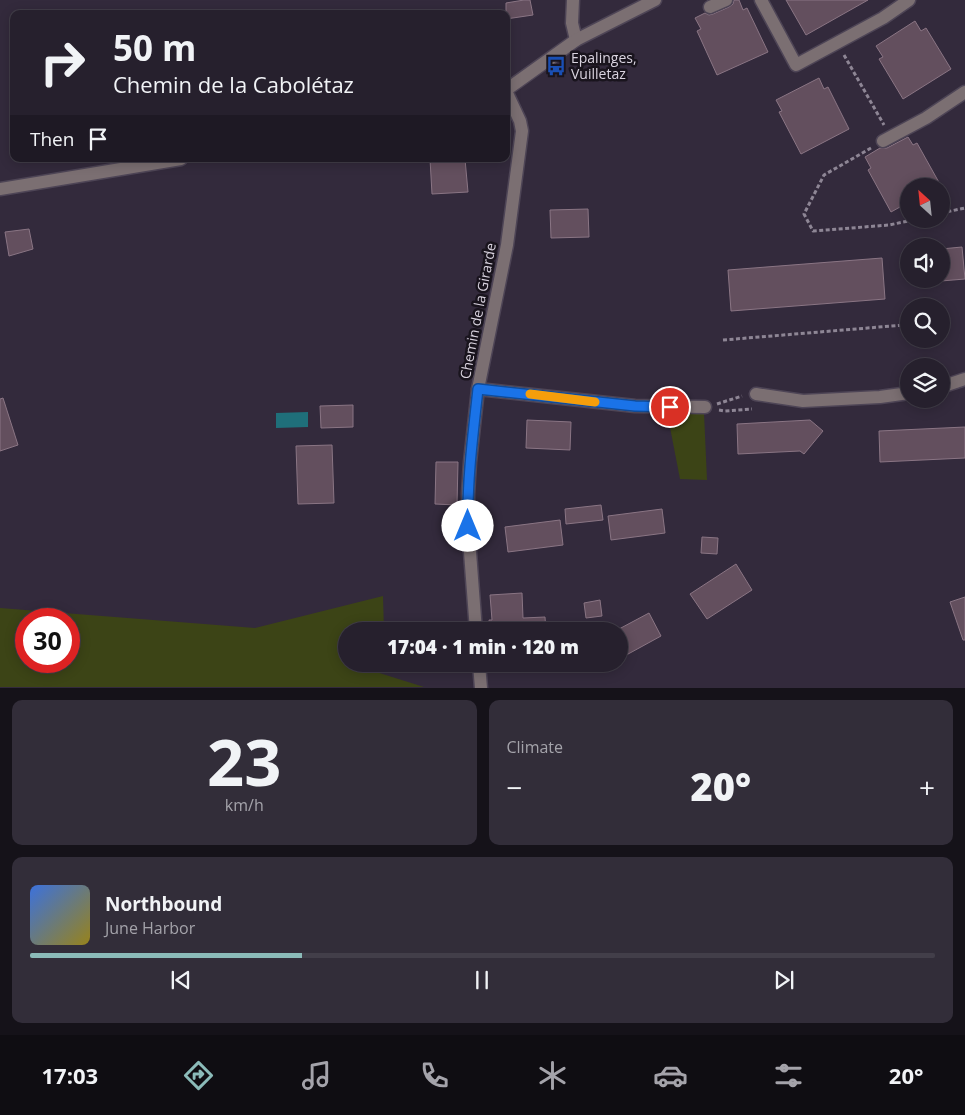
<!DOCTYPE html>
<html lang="en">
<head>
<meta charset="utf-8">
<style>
	:root { --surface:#26202d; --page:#322d39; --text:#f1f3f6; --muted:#a4a3aa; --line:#423e49; --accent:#8bbbb9 }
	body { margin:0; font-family:"Open Sans",sans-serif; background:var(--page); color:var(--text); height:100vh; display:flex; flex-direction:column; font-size:19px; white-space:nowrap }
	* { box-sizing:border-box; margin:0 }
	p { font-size:16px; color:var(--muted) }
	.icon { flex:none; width:28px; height:28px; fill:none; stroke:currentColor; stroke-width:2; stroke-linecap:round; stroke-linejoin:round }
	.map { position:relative; height:688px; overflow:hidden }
	.drawer { display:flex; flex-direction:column; gap:12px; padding:12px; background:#151219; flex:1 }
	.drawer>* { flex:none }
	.banner { position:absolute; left:10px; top:10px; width:500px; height:152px; border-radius:10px; box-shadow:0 2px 12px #0003,0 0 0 1px var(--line); background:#26202d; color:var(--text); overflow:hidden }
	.needle { width:32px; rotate:333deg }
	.tools { position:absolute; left:900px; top:178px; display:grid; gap:10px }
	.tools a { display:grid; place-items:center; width:50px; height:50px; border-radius:50%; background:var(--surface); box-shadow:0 2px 12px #0003,0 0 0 1px var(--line); font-size:25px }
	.speed { position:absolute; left:15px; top:608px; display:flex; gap:10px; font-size:25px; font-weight:700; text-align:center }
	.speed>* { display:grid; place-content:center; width:65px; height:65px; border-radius:50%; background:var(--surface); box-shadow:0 2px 12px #0003,0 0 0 1px var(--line); line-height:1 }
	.speed .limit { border:8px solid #d22; background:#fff; color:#111 }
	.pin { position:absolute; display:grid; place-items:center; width:42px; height:42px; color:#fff; margin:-21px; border:2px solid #fff; border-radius:50%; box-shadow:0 1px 5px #0007 }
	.me { position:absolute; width:55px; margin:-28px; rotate:0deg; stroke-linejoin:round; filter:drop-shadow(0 0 4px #0008) }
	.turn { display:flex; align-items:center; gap:18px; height:105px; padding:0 20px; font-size:22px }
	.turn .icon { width:65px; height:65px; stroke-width:2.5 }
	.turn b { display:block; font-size:35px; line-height:42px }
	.then { display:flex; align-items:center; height:48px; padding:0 20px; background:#0003; gap:10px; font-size:19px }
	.big { font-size:38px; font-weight:800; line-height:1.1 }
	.drawer .card { flex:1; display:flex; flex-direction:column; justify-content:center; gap:8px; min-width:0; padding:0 18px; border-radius:10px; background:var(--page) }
	.drawer .dial { align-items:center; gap:0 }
	.dial b { font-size:65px; line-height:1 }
	.song { display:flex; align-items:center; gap:15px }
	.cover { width:60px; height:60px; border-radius:8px; background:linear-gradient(135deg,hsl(220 70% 55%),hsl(50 70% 35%)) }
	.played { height:5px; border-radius:2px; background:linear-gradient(90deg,var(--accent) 30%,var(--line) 30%) }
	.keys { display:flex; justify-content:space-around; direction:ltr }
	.heat { display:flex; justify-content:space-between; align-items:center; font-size:28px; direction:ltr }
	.drawer .tiles { flex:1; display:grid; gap:12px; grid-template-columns:1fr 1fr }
	.card:last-child { grid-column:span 2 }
	.trip { position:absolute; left:338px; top:622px; width:290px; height:50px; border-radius:25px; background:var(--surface); box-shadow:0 2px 12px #0003,0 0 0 1px var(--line); font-weight:800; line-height:50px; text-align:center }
	.dock { display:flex; height:80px; justify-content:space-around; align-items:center; background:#0f0d12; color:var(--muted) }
	.dock .icon { width:35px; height:35px }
	.dock .on { color:var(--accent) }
	.dock b { font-size:22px; color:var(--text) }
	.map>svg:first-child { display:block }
</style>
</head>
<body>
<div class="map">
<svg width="965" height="688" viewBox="0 0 965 688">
	<rect width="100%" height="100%" fill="#332a3c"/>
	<g fill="#3c4416" fill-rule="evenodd">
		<path d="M667,412L704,413L707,480L680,479Z"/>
		<path d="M383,596L384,631H346V664H375L373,671L424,687H0V608L255,628ZM26,619H69V661H26Z"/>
	</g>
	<path fill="#1f6f7a" d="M308,412V427L276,428V413Z"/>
	<g fill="#634f5e" stroke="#8a7584">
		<path d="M524,0H530L533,15L506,19V3Z"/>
		<path d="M734,0H739L743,10L747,8L768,52L717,75L697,31L701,29L695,18L705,13L709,15L713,14L729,7L733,4Z"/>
		<path d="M786,0H868L806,35Z"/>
		<path d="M915,21L921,31L926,28L951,69L903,99L879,59L883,57L876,46Z"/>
		<path d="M819,78L824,89L828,87L849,129L801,154L779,112L782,111L776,100Z"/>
		<path d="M908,137L913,145L917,143L941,186H909V202L891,212L868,170L871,168L865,157L880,148H887Z"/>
		<path d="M430,159H465L468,192L432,194Z"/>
		<path d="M588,209L589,237L551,238L550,210Z"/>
		<path d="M29,229L33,249L9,256L5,232Z"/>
		<path d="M962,247L965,279L941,281V249Z"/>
		<path d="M882,258L885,299L731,311L728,270Z"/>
		<path d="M3,398L18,445L0,451V399Z"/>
		<path d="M353,405V427L321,428L320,406Z"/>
		<path d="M527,420L571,422L570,450L526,448Z"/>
		<path d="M810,420L823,431L804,454L800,451L738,454L737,424Z"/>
		<path d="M965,427V458L880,462L879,431Z"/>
		<path d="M332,445L334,503L298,504L296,446Z"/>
		<path d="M436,462H458L457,505L435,504Z"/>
		<path d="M601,505L603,520L566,524L565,509Z"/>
		<path d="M662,509L665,533L611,540L608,516Z"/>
		<path d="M560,520L563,545L508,552L505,527Z"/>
		<path d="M702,537L718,538L717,554L701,553Z"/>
		<path d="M736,564L752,590L707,619L690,594Z"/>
		<path d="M522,593L523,618L545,617L546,631H490L489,620H492L490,595Z"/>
		<path d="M965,597V640H963L950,602Z"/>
		<path d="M600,600L602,616L586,618L584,603Z"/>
		<path d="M649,613L661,636L619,659V629Z"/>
	</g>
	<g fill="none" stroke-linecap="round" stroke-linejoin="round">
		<defs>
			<g id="minor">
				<path d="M573,0L572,23L576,40"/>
				<path d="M761,0L796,65L883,18L909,0"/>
				<path d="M710,7L726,0"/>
				<path d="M506,90L576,40L655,0"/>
				<path d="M883,141L926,118L965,92"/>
				<path d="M0,189L181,159"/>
				<path d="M941,387L965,379"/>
				<path d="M478,389L635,406L705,407"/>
				<path d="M756,394L803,401L880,397L909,393"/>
				<path d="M476,631L469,539L468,494L470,462L478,389L507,245L522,131L520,121L506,91"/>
				<path d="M479,664L481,688"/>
			</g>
		</defs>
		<use href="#minor" stroke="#4e4556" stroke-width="15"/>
		<g stroke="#8e8695" stroke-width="3" stroke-dasharray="4 2.5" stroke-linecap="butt">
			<path d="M844,55L884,125"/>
			<path d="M871,148L824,175L804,214L813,231L889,225L918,219"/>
			<path d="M941,213L965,208"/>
			<path d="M723,340L904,325"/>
			<path d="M717,404L742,396"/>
			<path d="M719,410L725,411L752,409"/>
		</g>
		<use href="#minor" stroke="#7b6f72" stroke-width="12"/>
	</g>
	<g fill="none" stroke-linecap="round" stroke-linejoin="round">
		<defs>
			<path id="route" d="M468,526C467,480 473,435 478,389L635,406L670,407"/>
		</defs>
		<use href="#route" stroke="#114b97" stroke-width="12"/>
		<use href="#route" stroke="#1a73e8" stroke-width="9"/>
		<path stroke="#f59e0b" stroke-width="9" d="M530,394L595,402"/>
	</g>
	<defs>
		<symbol id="bus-bare" viewBox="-9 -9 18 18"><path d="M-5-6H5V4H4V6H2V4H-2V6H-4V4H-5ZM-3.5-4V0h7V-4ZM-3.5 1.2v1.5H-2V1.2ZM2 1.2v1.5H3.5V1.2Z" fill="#1a4fb4" stroke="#19141d" stroke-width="2.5" paint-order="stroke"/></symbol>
	</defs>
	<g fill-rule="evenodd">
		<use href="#bus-bare" x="542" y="52" width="28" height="28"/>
	</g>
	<g text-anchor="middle" stroke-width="5" stroke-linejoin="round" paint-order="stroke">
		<g font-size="14" fill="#d9d3df" stroke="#19141d" text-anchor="start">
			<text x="571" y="63">Epalinges,<tspan x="571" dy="16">Vuilletaz</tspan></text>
		</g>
		<g font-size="14" fill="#d9d3df" stroke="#19141d">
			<text transform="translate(478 311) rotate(-79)" y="5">Chemin de la Girarde</text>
		</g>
	</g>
</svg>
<div class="tools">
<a><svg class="needle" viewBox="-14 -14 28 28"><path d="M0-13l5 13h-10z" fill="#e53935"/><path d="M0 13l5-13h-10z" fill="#a4a3aa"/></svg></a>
<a><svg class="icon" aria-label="sound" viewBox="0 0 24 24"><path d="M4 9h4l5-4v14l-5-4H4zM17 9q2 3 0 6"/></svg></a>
<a><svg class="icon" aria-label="search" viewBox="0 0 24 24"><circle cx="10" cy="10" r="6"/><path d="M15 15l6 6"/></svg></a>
<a><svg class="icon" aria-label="layers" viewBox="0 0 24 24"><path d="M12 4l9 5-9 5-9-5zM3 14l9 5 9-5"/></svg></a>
</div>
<div class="speed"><div class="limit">30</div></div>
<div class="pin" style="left:670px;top:407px;background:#d93025"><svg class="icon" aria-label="arrive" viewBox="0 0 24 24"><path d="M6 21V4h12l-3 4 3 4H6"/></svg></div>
<svg class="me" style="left:468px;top:526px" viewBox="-20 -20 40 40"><circle r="19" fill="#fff"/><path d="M0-13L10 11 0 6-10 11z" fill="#1a73e8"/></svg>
<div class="trip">17:04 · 1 min · 120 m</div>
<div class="banner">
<div class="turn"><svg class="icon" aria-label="right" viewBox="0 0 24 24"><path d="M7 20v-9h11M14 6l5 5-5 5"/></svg><div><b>50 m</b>Chemin de la Cabolétaz</div></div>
<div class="then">Then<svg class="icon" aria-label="arrive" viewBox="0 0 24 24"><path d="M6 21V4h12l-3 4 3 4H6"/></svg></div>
</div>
</div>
<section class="drawer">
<div class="tiles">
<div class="card dial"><b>23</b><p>km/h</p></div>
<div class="card"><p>Climate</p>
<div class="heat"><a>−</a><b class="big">20°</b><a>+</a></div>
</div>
<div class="card">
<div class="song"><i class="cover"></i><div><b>Northbound</b><p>June Harbor</p></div></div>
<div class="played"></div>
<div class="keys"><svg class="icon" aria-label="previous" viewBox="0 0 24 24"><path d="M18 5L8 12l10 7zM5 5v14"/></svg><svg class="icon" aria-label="pause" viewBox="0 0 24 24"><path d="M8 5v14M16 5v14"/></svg><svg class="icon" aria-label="next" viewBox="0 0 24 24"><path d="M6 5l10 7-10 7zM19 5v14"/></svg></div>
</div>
</div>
</section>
<nav class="dock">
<b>17:03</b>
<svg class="icon on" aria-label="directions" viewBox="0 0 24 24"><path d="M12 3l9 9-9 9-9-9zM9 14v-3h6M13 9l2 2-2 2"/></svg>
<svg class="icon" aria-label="music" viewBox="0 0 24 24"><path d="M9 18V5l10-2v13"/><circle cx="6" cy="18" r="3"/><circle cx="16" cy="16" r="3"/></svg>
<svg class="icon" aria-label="phone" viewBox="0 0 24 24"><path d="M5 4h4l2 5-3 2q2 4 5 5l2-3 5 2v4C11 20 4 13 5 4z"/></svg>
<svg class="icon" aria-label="climate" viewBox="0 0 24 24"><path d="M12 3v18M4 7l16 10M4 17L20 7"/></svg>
<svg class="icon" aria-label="car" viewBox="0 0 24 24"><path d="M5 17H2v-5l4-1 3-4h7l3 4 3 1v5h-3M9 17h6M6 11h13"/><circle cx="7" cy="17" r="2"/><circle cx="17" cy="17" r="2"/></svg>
<svg class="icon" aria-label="filters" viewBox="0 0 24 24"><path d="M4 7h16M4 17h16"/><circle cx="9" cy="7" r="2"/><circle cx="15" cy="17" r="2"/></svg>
<b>20°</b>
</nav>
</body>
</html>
